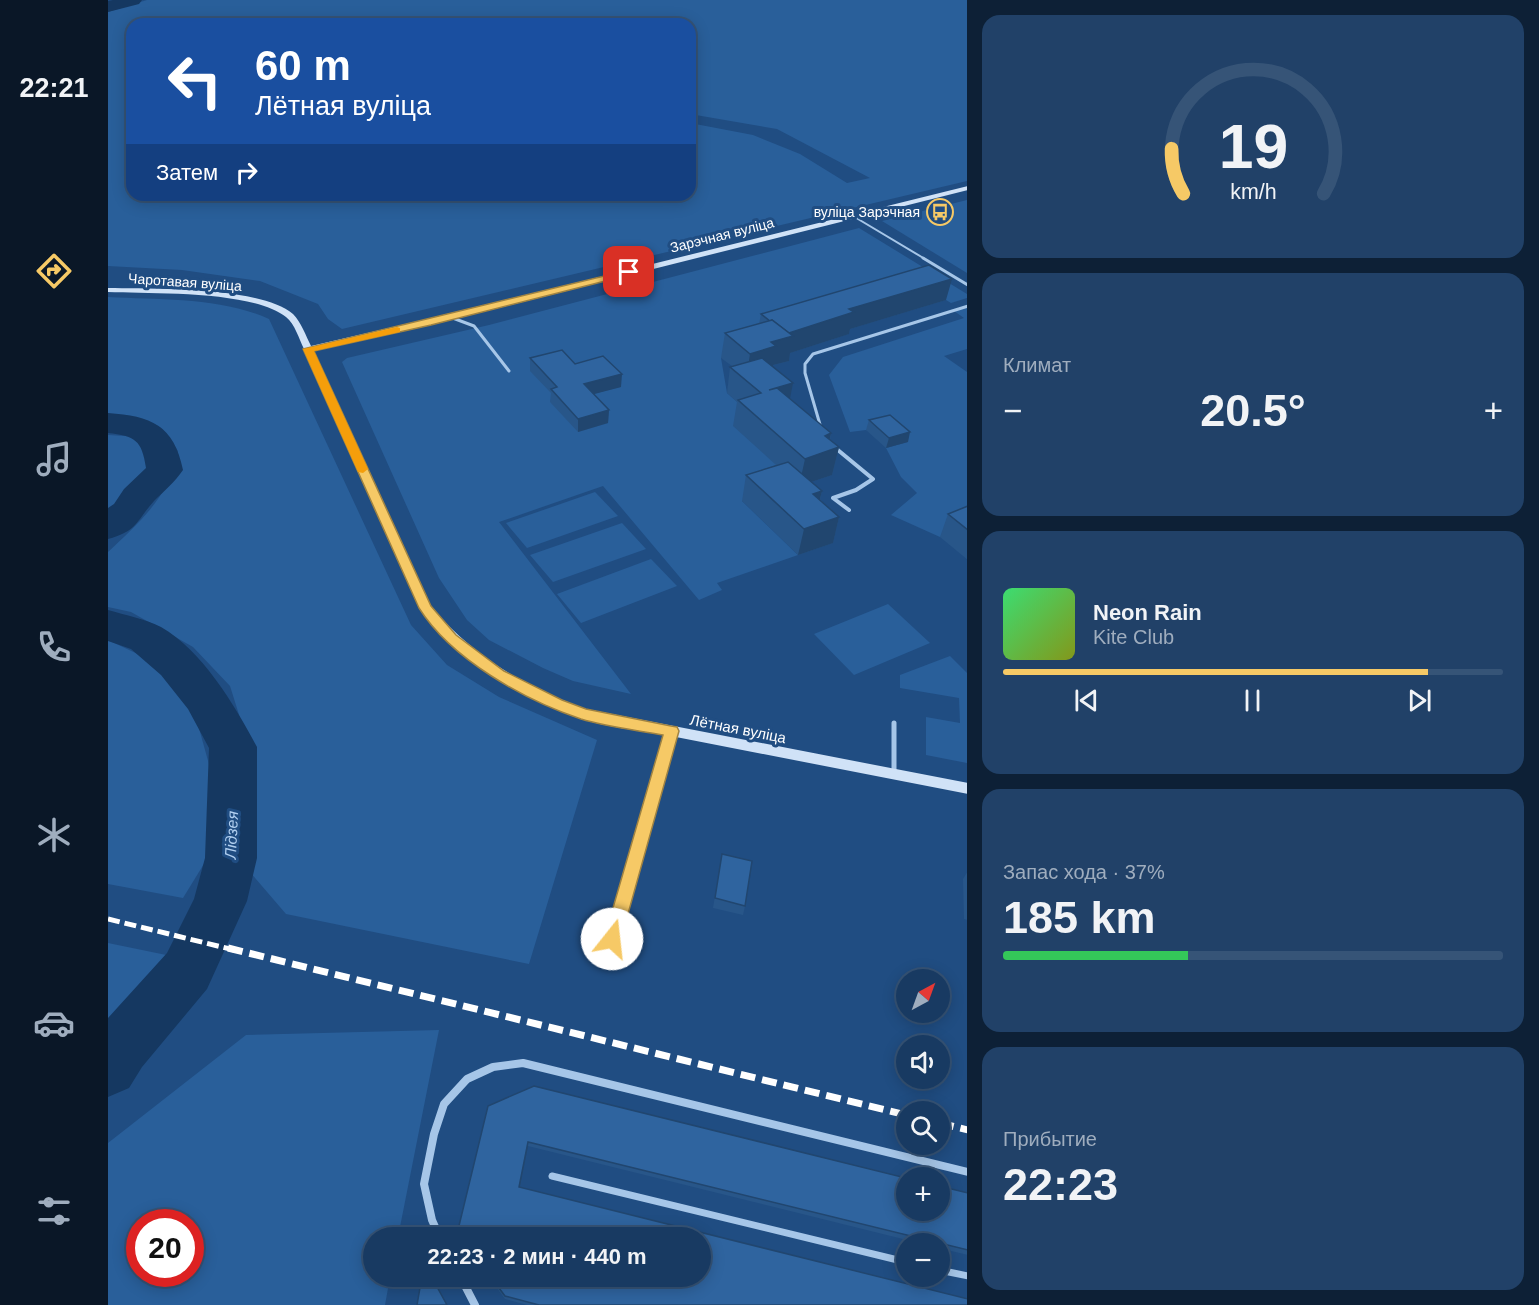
<!DOCTYPE html>
<html lang="ru">
<head>
<meta charset="utf-8">
<style>
	:root { --surface:#183a62; --page:#214168; --text:#f1f3f6; --muted:#9fadbe; --line:#365477; --accent:#f6c966 }
	body { margin:0; font-family:Arial,sans-serif; background:var(--page); color:var(--text); height:100vh; display:flex; flex-direction:column; font-size:22px; white-space:nowrap }
	* { box-sizing:border-box; margin:0 }
	p { font-size:20px; color:var(--muted) }
	.icon { flex:none; width:33px; height:33px; fill:none; stroke:currentColor; stroke-width:2; stroke-linecap:round; stroke-linejoin:round }
	.map { position:relative; flex:1; overflow:hidden }
	.panel { display:flex; flex-direction:column; gap:15px; padding:15px; background:#0d2036; width:572px }
	.panel>* { flex:none }
	.banner { position:absolute; left:18px; top:18px; width:570px; height:183px; border-radius:18px; box-shadow:0 3px 15px #0003,0 0 0 2px var(--line); background:#1a4fa0; color:#fff; overflow:hidden }
	.needle { width:39px; rotate:41deg }
	.tools { position:absolute; left:788px; top:969px; display:grid; gap:12px }
	.tools a { display:grid; place-items:center; width:54px; height:54px; border-radius:50%; background:var(--surface); box-shadow:0 3px 15px #0003,0 0 0 2px var(--line); font-size:30px }
	.speed { position:absolute; left:18px; top:1209px; display:flex; gap:12px; font-size:30px; font-weight:700; text-align:center }
	.speed>* { display:grid; place-content:center; width:78px; height:78px; border-radius:50%; background:var(--surface); box-shadow:0 3px 15px #0003,0 0 0 2px var(--line); line-height:1 }
	.speed .limit { border:9px solid #d22; background:#fff; color:#111 }
	.pin { position:absolute; display:grid; place-items:center; width:51px; height:51px; color:#fff; margin:-26px; border-radius:12px; box-shadow:0 3px 9px #0006 }
	.me { position:absolute; width:66px; margin:-33px; rotate:16deg; stroke-linejoin:round; filter:drop-shadow(0 0 4px #0008) }
	.turn { display:flex; align-items:center; gap:21px; height:126px; padding:0 30px; font-size:27px }
	.turn .icon { width:78px; height:78px; stroke-width:2.5 }
	.turn b { display:block; font-size:42px; line-height:51px }
	.then { display:flex; align-items:center; height:57px; padding:0 30px; background:#0003; gap:12px; font-size:22px }
	.big { font-size:45px; font-weight:700; line-height:1.1 }
	.panel .tile { flex:1; display:flex; flex-direction:column; justify-content:center; gap:9px; min-width:0; padding:0 21px; border-radius:18px; background:var(--page) }
	.panel .dial { align-items:center; gap:0 }
	.dial svg { height:156px; overflow:visible; fill:none; stroke:var(--line); stroke-width:7; stroke-linecap:round; text-anchor:middle }
	.dial text { fill:var(--text); stroke:none }
	.song { display:flex; align-items:center; gap:18px }
	.cover { width:72px; height:72px; border-radius:9px; background:linear-gradient(135deg,hsl(140 70% 55%),hsl(70 70% 35%)) }
	.played { height:6px; border-radius:3px; background:linear-gradient(90deg,var(--accent) 85%,var(--line) 85%) }
	.keys { display:flex; justify-content:space-around; direction:ltr }
	.heat { display:flex; justify-content:space-between; align-items:center; font-size:33px; direction:ltr }
	.charge { height:9px; border-radius:4px; background:linear-gradient(90deg,#34c759 37%,var(--line) 0) }
	.trip { position:absolute; left:255px; top:1227px; width:348px; height:60px; border-radius:30px; background:var(--surface); box-shadow:0 3px 15px #0003,0 0 0 2px var(--line); font-weight:700; line-height:60px; text-align:center }
	main { display:flex; flex:1; min-height:0 }
	.tabs { display:flex; flex-direction:column; width:108px; justify-content:space-around; align-items:center; background:#0a1727; color:var(--muted) }
	.tabs .icon { width:42px; height:42px }
	.tabs .on { color:var(--accent) }
	.tabs b { font-size:27px; color:var(--text) }
	.map>svg:first-child { display:block }
</style>
</head>
<body>
<main>
<nav class="tabs">
<b>22:21</b>
<svg class="icon on" aria-label="directions" viewBox="0 0 24 24"><path d="M12 3l9 9-9 9-9-9zM9 14v-3h6M13 9l2 2-2 2"/></svg>
<svg class="icon" aria-label="music" viewBox="0 0 24 24"><path d="M9 18V5l10-2v13"/><circle cx="6" cy="18" r="3"/><circle cx="16" cy="16" r="3"/></svg>
<svg class="icon" aria-label="phone" viewBox="0 0 24 24"><path d="M5 4h4l2 5-3 2q2 4 5 5l2-3 5 2v4C11 20 4 13 5 4z"/></svg>
<svg class="icon" aria-label="climate" viewBox="0 0 24 24"><path d="M12 3v18M4 7l16 10M4 17L20 7"/></svg>
<svg class="icon" aria-label="car" viewBox="0 0 24 24"><path d="M5 17H2v-5l4-1 3-4h7l3 4 3 1v5h-3M9 17h6M6 11h13"/><circle cx="7" cy="17" r="2"/><circle cx="17" cy="17" r="2"/></svg>
<svg class="icon" aria-label="filters" viewBox="0 0 24 24"><path d="M4 7h16M4 17h16"/><circle cx="9" cy="7" r="2"/><circle cx="15" cy="17" r="2"/></svg>
</nav>
<div class="map">
<svg width="860" height="1305" viewBox="0 0 860 1305">
	<rect width="100%" height="100%" fill="#204d82"/>
	<g fill="#295f9a" fill-rule="evenodd">
		<path d="M39,0H859V181L234,329L220,319L210,304L152,281L74,270L0,266V12ZM24,24H582V114L669,129L762,178L739,183L692,154L645,135L582,123V195H24Z"/>
		<path d="M859,200V273L774,221Z"/>
		<path d="M751,228L859,294V298L843,303L815,286L613,358L619,393L649,419L688,483L634,501L690,555L609,583L614,590L591,600L495,486L391,522L523,694L465,681L435,668L381,640L359,620L331,578L234,362L239,358L381,325Z"/>
		<path d="M0,297C53,300 112,297 161,319L303,625L339,665L391,697L489,740L421,964L178,914L142,872L143,753L122,686L85,647L23,612L0,607V552C31,523 63,495 70,451L52,427L20,417L0,415Z"/>
		<path d="M859,306V349L836,356L859,372V526L832,537L783,515L809,493L793,477L778,448L799,442L758,430L742,432L721,375L735,357L856,318L846,311Z"/>
		<path d="M0,435L32,437L46,457C39,484 21,499 0,516Z"/>
		<path d="M487,492L510,516L419,548L398,523Z"/>
		<path d="M514,523L538,549L445,582L422,555Z"/>
		<path d="M543,559L569,586L473,623L449,594Z"/>
		<path d="M780,604L822,643L746,675L706,634Z"/>
		<path d="M0,640L55,666L84,703L102,768V854L75,898L0,884Z"/>
		<path d="M842,656L859,673V763L818,755V717L852,723L851,698L792,688V675Z"/>
		<path d="M0,943L68,957L0,1052Z"/>
		<path d="M331,1030L290,1237L266,1238V1276L282,1277L277,1305H0V1143L138,1035ZM32,1222H82V1274H32Z"/>
	</g>
	<g fill="none" stroke-linecap="round" stroke-linejoin="round">
		<g fill="#153861" fill-rule="evenodd">
			<path d="M5,0H34L31,4L0,12V1Z"/>
			<path d="M0,413C43,416 66,425 75,470C67,482 56,491 46,501C28,521 30,531 0,539V508L6,504L16,489L38,468C34,440 27,436 0,433Z"/>
			<path d="M0,610C17,615 38,619 53,627C95,651 127,706 149,747V858L139,901L99,989L34,1067L21,1088L0,1097V1018L59,953L86,899L97,858L101,748L80,709L53,675L23,649L0,641Z"/>
		</g>
		<path stroke="#a6c6e8" stroke-width="2" d="M745,216L817,259"/>
		<g stroke="#a6c6e8" stroke-width="3">
			<path d="M815,258L860,285"/>
			<path d="M342,317L366,326L401,371"/>
			<path d="M713,428L697,373V364L705,354L860,306"/>
		</g>
		<path stroke="#a6c6e8" stroke-width="4" d="M725,446L765,479L748,490L725,498L741,510"/>
		<g stroke="#a6c6e8" stroke-width="5">
			<path d="M786,723V772"/>
			<path d="M504,939L563,731"/>
		</g>
		<g stroke="#a6c6e8" stroke-width="7">
			<path d="M444,1176L798,1262"/>
			<path d="M831,1270L860,1276"/>
		</g>
		<g stroke="#a6c6e8" stroke-width="8">
			<path d="M332,1238L324,1220L316,1184L326,1134L336,1104L359,1079L385,1067L415,1063L860,1172"/>
			<path d="M352,1276L367,1305"/>
		</g>
		<path fill="#d0e2f7" fill-rule="evenodd" d="M860,186V190L342,320L205,350L322,606C368,658 413,685 478,709L860,783V794L476,719C409,698 359,663 313,611L196,349C191,339 187,324 178,317C143,290 44,294 0,292V288C44,289 151,286 185,314C193,322 198,336 203,346L342,314Z"/>
		<path stroke="#fff" stroke-width="5" stroke-dasharray="12 5" stroke-linecap="butt" d="M0,919L126,950"/>
		<g stroke="#fff" stroke-width="7" stroke-dasharray="15 7" stroke-linecap="butt">
			<path d="M120,948L798,1115"/>
			<path d="M831,1123L860,1130"/>
		</g>
	</g>
	<g fill="#285689">
		<path d="M838,300L742,329L741,334L682,353L681,361L665,365V367L682,399L723,433L722,440L731,447L724,475L703,482L714,491L712,499L731,517L725,543L690,555L634,501L638,475L668,465L625,426L629,402L619,393L622,367L624,366L613,358L617,333L651,324L653,314Z"/>
		<path d="M422,358L467,364L513,387L485,394L501,410L500,423L470,432L442,402L443,393L422,371Z"/>
		<path d="M761,420L800,442L778,448L758,430Z"/>
		<path d="M860,506V560L832,537L840,514Z"/>
		<path d="M614,854L637,906L635,915L605,908Z"/>
		<path d="M860,871V920L856,919L855,879Z"/>
		<path d="M380,1106L860,1193V1255L831,1248V1244H815L420,1146L412,1187L860,1305H419L397,1299L380,1276H592V1238H349V1234Z"/>
	</g>
	<g fill="#21466f">
		<path d="M844,279L838,300L742,329L741,334L682,353L681,361L665,365L664,371L638,379L642,354L679,333L741,309Z"/>
		<path d="M514,374L513,387L475,397L476,384Z"/>
		<path d="M685,383L680,409L661,390Z"/>
		<path d="M501,410L500,423L470,432V419Z"/>
		<path d="M802,432L800,442L778,448L781,438Z"/>
		<path d="M723,433L719,451L731,447L724,475L691,486L697,459L717,436Z"/>
		<path d="M714,491L707,517L705,494Z"/>
		<path d="M731,517L725,543L690,555L696,529Z"/>
		<path d="M420,1142V1146L411,1191V1187Z"/>
	</g>
	<g fill="#2f649f" stroke="#21466f" stroke-width="1.5">
		<path d="M821,265L844,279L741,309L746,312L681,333L664,320L662,321L653,314Z"/>
		<path d="M664,320L685,336L663,342L668,346L642,354L617,333Z"/>
		<path d="M454,350L467,364L495,356L514,374L476,384L501,410L470,419L443,389L449,387L422,358Z"/>
		<path d="M654,358L685,383L661,390L669,388L723,433L717,436L731,447L697,459L630,400L653,393L622,367Z"/>
		<path d="M782,415L802,432L781,438L761,420Z"/>
		<path d="M680,462L714,491L705,494L731,517L696,529L638,475Z"/>
		<path d="M860,506V530L840,514Z"/>
		<path d="M614,854L644,861L637,906L607,898Z"/>
		<path d="M426,1086L798,1178V1210H831V1186L860,1193V1250L420,1142L411,1187L860,1299V1305H431L397,1296L382,1276H592V1238H351L349,1234L380,1106Z"/>
		<path d="M314,1276H323L339,1305H309Z"/>
	</g>
	<path fill="#f6c966" stroke="#a08342" stroke-width="1.5" d="M521,270L526,272L525,274L323,325L206,351L323,606L348,635L396,671L454,700L478,709L563,726L569,727L571,731L513,939L510,944L504,946L498,944L496,939L555,735C528,730 499,727 473,719C416,700 343,659 311,608L195,349Z"/>
	<path fill="#f59e0b" d="M289,327L292,328V332L206,351L260,469L255,473L250,472L195,349Z"/>
	<defs>
		<symbol id="bus-ring" viewBox="-11 -11 22 22"><circle r="9.5" fill="#204d82" stroke="#f6c966" stroke-width="1.5"/><path d="M-5-6H5V4H4V6H2V4H-2V6H-4V4H-5ZM-3.5-4V0h7V-4ZM-3.5 1.2v1.5H-2V1.2ZM2 1.2v1.5H3.5V1.2Z" fill="#f6c966"/></symbol>
	</defs>
	<g fill-rule="evenodd">
		<use href="#bus-ring" x="817" y="197" width="30" height="30"/>
	</g>
	<g text-anchor="middle" stroke-width="6" stroke-linejoin="round" paint-order="stroke">
		<g font-size="14" fill="#fff" stroke="#204d82" text-anchor="end">
			<text x="812" y="217">вуліца Зарэчная</text>
		</g>
		<g font-size="14" fill="#fff" stroke="#204d82">
			<text transform="translate(614 235) rotate(-14)" y="5">Зарэчная вуліца</text>
			<text transform="translate(77 282) rotate(4)" y="5">Чаротавая вуліца</text>
		</g>
		<g font-size="15" fill="#fff" stroke="#204d82">
			<text transform="translate(630 729) rotate(11)" y="5">Лётная вуліца</text>
		</g>
		<g font-size="16" font-style="italic" fill="#b1cff0" stroke="#204d82">
			<text transform="translate(123 835) rotate(-87)" y="6">Лідзея</text>
		</g>
	</g>
</svg>
<div class="tools">
<a><svg class="needle" viewBox="-14 -14 28 28"><path d="M0-13l5 13h-10z" fill="#e53935"/><path d="M0 13l5-13h-10z" fill="#9fadbe"/></svg></a>
<a><svg class="icon" aria-label="sound" viewBox="0 0 24 24"><path d="M4 9h4l5-4v14l-5-4H4zM17 9q2 3 0 6"/></svg></a>
<a><svg class="icon" aria-label="search" viewBox="0 0 24 24"><circle cx="10" cy="10" r="6"/><path d="M15 15l6 6"/></svg></a>
<a>+</a>
<a>−</a>
</div>
<div class="speed"><div class="limit">20</div></div>
<div class="pin" style="left:521px;top:272px;background:#d93025"><svg class="icon" aria-label="arrive" viewBox="0 0 24 24"><path d="M6 21V4h12l-3 4 3 4H6"/></svg></div>
<svg class="me" style="left:504px;top:939px" viewBox="-20 -20 40 40"><circle r="19" fill="#fff"/><path d="M0-13L10 11 0 6-10 11z" fill="#f6c966"/></svg>
<div class="trip">22:23 · 2 мин · 440 m</div>
<div class="banner">
<div class="turn"><svg class="icon" aria-label="left" viewBox="0 0 24 24"><path d="M17 20v-9H6M10 6l-5 5 5 5"/></svg><div><b>60 m</b>Лётная вуліца</div></div>
<div class="then">Затем<svg class="icon" aria-label="right" viewBox="0 0 24 24"><path d="M7 20v-9h11M14 6l5 5-5 5"/></svg></div>
</div>
</div>
<section class="panel">
<div class="tile dial"><svg viewBox="0 0 100 80">
<path d="M14 69A42 42 0 1 1 86 69"/>
<path d="M14 69A42 42 0 0 1 8 46" stroke="#f6c966"/>
<text x="50" y="56" font-size="32" font-weight="700">19</text>
<text x="50" y="72" font-size="11">km/h</text>
</svg></div>
<div class="tile"><p>Климат</p>
<div class="heat"><a>−</a><b class="big">20.5°</b><a>+</a></div>
</div>
<div class="tile">
<div class="song"><i class="cover"></i><div><b>Neon Rain</b><p>Kite Club</p></div></div>
<div class="played"></div>
<div class="keys"><svg class="icon" aria-label="previous" viewBox="0 0 24 24"><path d="M18 5L8 12l10 7zM5 5v14"/></svg><svg class="icon" aria-label="pause" viewBox="0 0 24 24"><path d="M8 5v14M16 5v14"/></svg><svg class="icon" aria-label="next" viewBox="0 0 24 24"><path d="M6 5l10 7-10 7zM19 5v14"/></svg></div>
</div>
<div class="tile"><p>Запас хода · 37%</p><b class="big">185 km</b><div class="charge"></div></div>
<div class="tile"><p>Прибытие</p><b class="big">22:23</b></div>
</section>
</main>
</body>
</html>
